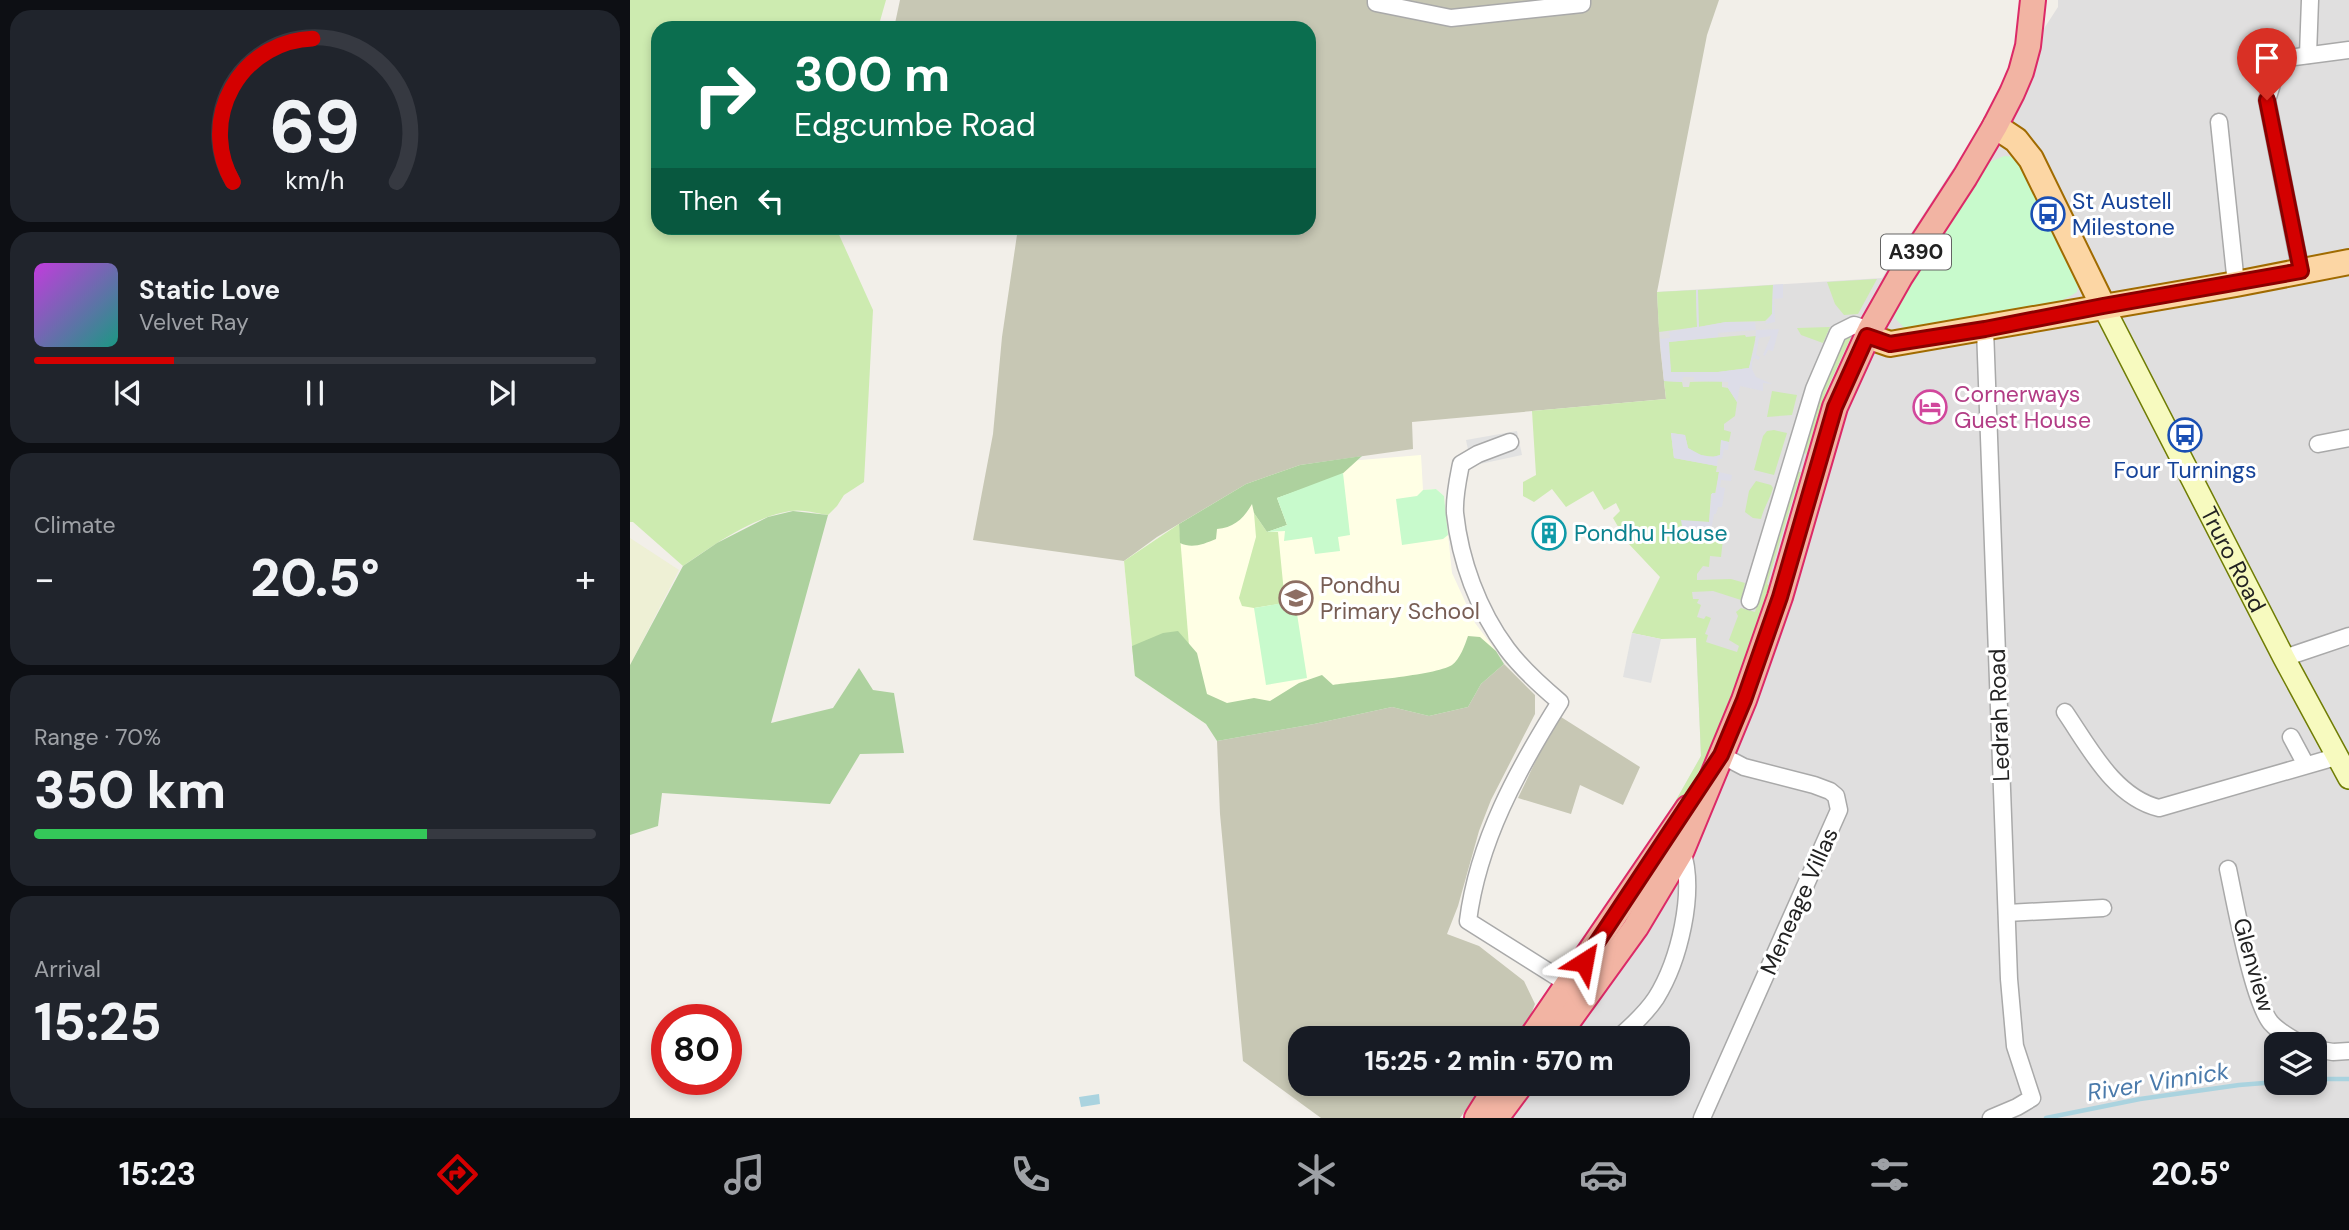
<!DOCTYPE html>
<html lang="en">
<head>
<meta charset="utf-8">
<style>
	:root { --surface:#171b24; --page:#20242c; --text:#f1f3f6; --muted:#9ea1a6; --line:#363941; --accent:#d40000 }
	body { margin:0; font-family:"DM Sans",sans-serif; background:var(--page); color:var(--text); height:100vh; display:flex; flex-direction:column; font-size:26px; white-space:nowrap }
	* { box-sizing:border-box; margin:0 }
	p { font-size:23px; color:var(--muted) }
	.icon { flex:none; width:38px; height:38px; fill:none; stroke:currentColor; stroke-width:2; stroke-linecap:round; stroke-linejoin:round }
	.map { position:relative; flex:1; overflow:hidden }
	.drawer { display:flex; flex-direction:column; gap:10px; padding:10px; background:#0d0f14; width:630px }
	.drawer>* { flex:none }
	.hud { position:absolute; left:21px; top:21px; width:665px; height:214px; border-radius:21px; box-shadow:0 4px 10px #0003; background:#0b6e4f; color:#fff; overflow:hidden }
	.fabs { position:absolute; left:1634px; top:1032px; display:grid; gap:14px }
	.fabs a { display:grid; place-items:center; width:63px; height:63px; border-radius:14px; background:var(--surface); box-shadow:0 4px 10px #0003; font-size:35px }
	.speed { position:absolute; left:21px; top:1004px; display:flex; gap:14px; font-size:35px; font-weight:700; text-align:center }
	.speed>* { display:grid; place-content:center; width:91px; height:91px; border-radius:50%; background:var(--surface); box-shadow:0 4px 10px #0003; line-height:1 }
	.speed .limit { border:10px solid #d22; background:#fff; color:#111 }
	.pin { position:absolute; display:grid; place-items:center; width:60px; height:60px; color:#fff; margin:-72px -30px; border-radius:50% 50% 50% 0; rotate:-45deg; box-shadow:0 0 7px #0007 }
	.pin .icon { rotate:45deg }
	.me { position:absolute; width:77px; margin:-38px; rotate:34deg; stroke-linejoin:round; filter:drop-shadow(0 0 5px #0008) }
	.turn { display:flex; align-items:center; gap:24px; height:147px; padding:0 28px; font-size:32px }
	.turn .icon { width:91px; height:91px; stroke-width:2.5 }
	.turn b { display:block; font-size:49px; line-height:60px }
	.then { display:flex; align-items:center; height:66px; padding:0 28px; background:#0003; gap:14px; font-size:26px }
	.big { font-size:52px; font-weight:800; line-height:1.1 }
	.drawer .tile { flex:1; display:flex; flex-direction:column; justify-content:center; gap:10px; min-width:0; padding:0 24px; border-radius:21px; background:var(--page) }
	.drawer .dial { align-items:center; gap:0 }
	.dial svg { height:182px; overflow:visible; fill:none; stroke:var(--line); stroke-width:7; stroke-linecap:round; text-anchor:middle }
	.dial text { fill:var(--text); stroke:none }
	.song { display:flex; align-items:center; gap:21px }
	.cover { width:84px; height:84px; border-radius:10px; background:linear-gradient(135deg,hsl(290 70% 55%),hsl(170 70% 35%)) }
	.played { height:7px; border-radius:4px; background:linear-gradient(90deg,var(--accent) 25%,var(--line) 25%) }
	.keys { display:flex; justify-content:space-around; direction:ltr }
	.heat { display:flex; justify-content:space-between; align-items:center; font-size:38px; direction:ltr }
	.charge { height:10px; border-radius:5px; background:linear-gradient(90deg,#34c759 70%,var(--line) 0) }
	.trip { position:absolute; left:658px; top:1026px; width:402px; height:70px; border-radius:21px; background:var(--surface); box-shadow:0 4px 10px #0003; font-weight:800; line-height:70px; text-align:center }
	.tab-bar { display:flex; height:112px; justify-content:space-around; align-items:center; background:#090b0e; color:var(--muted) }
	.tab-bar .icon { width:49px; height:49px }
	.tab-bar .active { color:var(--accent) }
	.tab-bar b { font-size:32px; color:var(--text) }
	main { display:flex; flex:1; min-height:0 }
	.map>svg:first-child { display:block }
</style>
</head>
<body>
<main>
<section class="drawer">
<div class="tile dial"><svg viewBox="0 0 100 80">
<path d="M14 69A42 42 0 1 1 86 69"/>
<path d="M14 69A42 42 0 0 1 49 6" stroke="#d40000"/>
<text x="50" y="56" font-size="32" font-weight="700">69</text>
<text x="50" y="72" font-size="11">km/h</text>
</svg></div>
<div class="tile">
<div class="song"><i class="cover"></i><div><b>Static Love</b><p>Velvet Ray</p></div></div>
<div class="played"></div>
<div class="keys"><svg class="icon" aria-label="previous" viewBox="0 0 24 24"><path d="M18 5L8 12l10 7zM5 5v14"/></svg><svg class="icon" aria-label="pause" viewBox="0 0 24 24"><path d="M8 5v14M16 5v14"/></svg><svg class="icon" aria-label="next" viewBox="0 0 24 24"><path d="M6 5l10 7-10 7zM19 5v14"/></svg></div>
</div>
<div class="tile"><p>Climate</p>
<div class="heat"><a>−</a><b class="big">20.5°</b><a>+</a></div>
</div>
<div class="tile"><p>Range · 70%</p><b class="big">350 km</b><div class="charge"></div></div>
<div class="tile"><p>Arrival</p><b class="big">15:25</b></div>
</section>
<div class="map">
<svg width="1719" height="1118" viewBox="0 0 1719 1118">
	<rect width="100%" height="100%" fill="#f2efe9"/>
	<path fill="#e0dfdf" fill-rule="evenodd" d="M1428,0H1719V1118H867L887,1083H1048V1038H912L1071,756L1066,638L1030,346L1027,292L1252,278L1428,7ZM1647,1045H1685V1083H1647Z"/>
	<path fill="#ffffe5" d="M791,455L793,490L806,489L814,496L822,573L845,623L866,651L802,680L576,724L505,676L494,561L549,524L616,484L670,465Z"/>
	<g fill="#c7c7b4">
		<path d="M270,0H1089L1077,35L1027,292L1030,346L1036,399L782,422L783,449L670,465L616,484L527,537L494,561L343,540L363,434L372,337L388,228H679V28H264Z"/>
		<path d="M874,664L905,695V714L861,800L849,831L828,906L817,934L849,946L894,981L905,1004L895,1030L889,1038H670V1083H855L830,1118H691L613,1061L590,814L587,741L684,724L762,707L799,716L838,707L851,684Z"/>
		<path d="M931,717L1010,767L993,805L950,785L941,814L888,798L908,756Z"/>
	</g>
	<path fill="#eef0d5" d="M0,538L49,570L0,665Z"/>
	<g fill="#cdebb0">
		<path d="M0,0H256L248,28H28V228H206L243,310L234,482L214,495L207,506L198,515C186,513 172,509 160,511C121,518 85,544 53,566L3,522H0Z"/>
		<path d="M1247,279L1228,314L1214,315L1205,304L1197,282Z"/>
		<path d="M1143,285L1142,314L1135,321L1096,322L1068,327V290Z"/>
		<path d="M1066,290L1067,327L1029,332L1027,292Z"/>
		<path d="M1200,327L1193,343L1171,335L1167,328Z"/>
		<path d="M1115,335L1116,337L1126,336L1119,368L1088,372L1041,373L1038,342Z"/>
		<path d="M1222,335L1196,391L1176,455L1174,450L1191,388L1212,338Z"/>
		<path d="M1034,381L1052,382L1053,387H1059L1060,382L1092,381V387L1098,388L1107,402L1105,416L1094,424V430L1101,432L1099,442L1091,441L1090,455C1079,459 1067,455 1058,448L1055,435L1041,433L1044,458L1087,466L1086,472H1089L1085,494H1081L1079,522L1052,521L1058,536L1081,531H1084V537L1093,539L1091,557L1080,556L1079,567L1073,566L1067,574V580L1101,579L1115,583L1111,600L1083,591L1062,592L1063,599H1069L1067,603L1071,605L1067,617L1074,619L1076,616L1081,618L1075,634L1078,635L1076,642L1107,652L1109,646L1099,640L1108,616L1106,612L1111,608L1125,612L1166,472H1171L1137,584L1141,586C1127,630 1115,677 1096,718C1066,782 1029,840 990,899L1071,756L1066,638L1031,639L1002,633L1030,577L997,542L983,518L990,511L986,503L974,510L963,491L936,507L922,489L904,502L893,496V482L906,475L902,411L1036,399Z"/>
		<path d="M1142,391L1167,395L1162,415L1137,417Z"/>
		<path d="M1144,430L1157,433L1144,475L1124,470L1133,436L1137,431Z"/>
		<path d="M1126,481L1141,485L1143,488C1140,499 1134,507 1131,519L1123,518L1115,512L1119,491Z"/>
		<path d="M624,513L637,532H648L655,603L624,608L612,606L609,598L626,537Z"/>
		<path d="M549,524L559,646L505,676L494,561Z"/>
	</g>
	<g fill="#add19e">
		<path d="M732,456L710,476L647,498L657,525L637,532L624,513L622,504C614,518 604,528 587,529L586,539C574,544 562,549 550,543L549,524L616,484L670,465Z"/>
		<path d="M163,511L198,515L141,723L203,708L229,668L243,690L264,693L274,753L230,754L200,804L32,793L28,826L0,835V665L53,566L87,543L138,517Z"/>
		<path d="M548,631L567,653L577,694L597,703L624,698L640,701L669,683L692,675L703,685C727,681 804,676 822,665C830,659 835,645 838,636L850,637L866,651L874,664L851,684L838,707L799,716L762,707L684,724L587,741L576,724L505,676L502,646L533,633Z"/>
	</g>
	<g fill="#c8facc">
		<path d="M1374,156L1387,157L1449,276L1447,292C1405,319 1326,324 1276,330L1264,317L1266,305L1335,200L1357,163Z"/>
		<path d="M713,473L720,535L708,537L710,551L685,554L682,537L654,541L655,531L637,532L657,525L647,498Z"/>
		<path d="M806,489L814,496L818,535L813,539L772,545L766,499L787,496L793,490Z"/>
		<path d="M665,601L677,678L636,685L624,608Z"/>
	</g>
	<g fill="#e2e2e2">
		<path d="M887,431L892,455L850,464L840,459L836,440Z"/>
		<path d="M1002,633L1031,639L1021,683L993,677Z"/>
	</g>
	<g fill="#dddde8" fill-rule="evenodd">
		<path d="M1153,284V298L1144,299L1145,322L1135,324L1142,314L1143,285Z"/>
		<path d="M1066,290H1068L1069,327L1096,322H1125L1126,330L1149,329L1143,351L1138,350L1135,356L1133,355L1141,336L1129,338L1126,355L1130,357L1129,360L1124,358L1122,363V369L1126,377L1142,384L1133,383V391L1110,386L1107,402L1098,388V382L1064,381V377H1053L1052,382L1034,381L1030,339L1040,338L1039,332L1067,327ZM1126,330L1125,345L1119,368L1088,372H1041L1039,342L1088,337V333Z"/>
		<path d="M1041,433L1055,435L1058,448L1071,455L1083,457L1090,455L1091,440L1099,442L1098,450L1094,449L1092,459L1088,458L1087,466L1044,458Z"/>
		<path d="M1089,472L1102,475L1101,481L1091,480L1090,487L1095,488L1092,507H1088L1086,514H1084L1081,531L1054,539L1051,520L1079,522L1082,493H1086Z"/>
	</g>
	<path fill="#aad3df" d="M469,1094L470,1104L451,1107L449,1097Z"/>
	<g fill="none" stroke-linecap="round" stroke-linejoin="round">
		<g stroke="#aad3df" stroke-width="4.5">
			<path d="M1685,1079H1719"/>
			<path d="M1416,1118L1510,1099L1609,1085L1647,1082"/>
		</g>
		<defs>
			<g id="minor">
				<path d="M746,0V3L821,18L952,4V0"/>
				<path d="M1678,55L1680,0"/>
				<path d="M1589,122L1606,284"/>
				<path d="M1671,272L1637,100L1650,59L1719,50"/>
				<path d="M1355,329L1379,979L1385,1046L1402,1098L1387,1107L1361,1118"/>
				<path d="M880,442L848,454L831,464C828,479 824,497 825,513C830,560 848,610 877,649C892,669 911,686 930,702C888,769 848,841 838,921L938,984"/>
				<path d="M1688,444L1719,438"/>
				<path d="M1120,601L1184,389L1208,333L1224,325L1240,330"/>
				<path d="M1654,658L1719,636"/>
				<path d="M1435,712C1459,747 1484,797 1529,808L1709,756"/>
				<path d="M1661,737L1676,765"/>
				<path d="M1598,869C1605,902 1623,1002 1641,1023C1649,1032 1662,1039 1673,1045"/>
				<path d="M1377,913L1473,908"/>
				<path d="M988,1038C1002,1026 1016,1013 1026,998C1049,961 1066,893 1052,850"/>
				<path d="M1685,1049L1703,1052L1719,1051"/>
				<path d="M1072,1118L1209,810L1206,796L1200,791L1184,785L1114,767L1091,755"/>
			</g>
			<g id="secondary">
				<path id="s1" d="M1473,306L1654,658L1719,778"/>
			</g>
			<g id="primary">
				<path d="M1365,126L1386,140L1401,159L1473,306"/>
				<path d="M1237,336L1260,344L1606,284L1719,262"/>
			</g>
			<g id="trunk">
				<path d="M901,1038L1058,808"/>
				<path d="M926,1038L1006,927L1052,850L1114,700L1150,597L1205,407L1240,330L1270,277L1335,177L1365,126L1382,93L1391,72L1398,46L1403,0"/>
				<path d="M847,1118L869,1083"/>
				<path d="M866,1118L892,1083"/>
			</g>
		</defs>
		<use href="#minor" stroke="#a9a9a9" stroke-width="19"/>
		<use href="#secondary" stroke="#707d05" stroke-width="24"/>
		<use href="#primary" stroke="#a06b00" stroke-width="28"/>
		<use href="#trunk" stroke="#dc2a67" stroke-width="28"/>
		<use href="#minor" stroke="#fff" stroke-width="16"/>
		<use href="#secondary" stroke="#f7fabf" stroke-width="21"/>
		<use href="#primary" stroke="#fcd6a4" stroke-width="24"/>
		<use href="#trunk" stroke="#f2b4a3" stroke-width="24"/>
	</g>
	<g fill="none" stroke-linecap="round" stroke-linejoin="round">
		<defs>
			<path id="route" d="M954,962L1091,755L1114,700L1150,597L1205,407L1237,336L1260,344L1355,329L1473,306L1671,271L1637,100"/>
		</defs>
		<use href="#route" stroke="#8a0000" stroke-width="18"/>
		<use href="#route" stroke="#d40000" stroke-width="12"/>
	</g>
	<defs>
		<symbol id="bus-ring" viewBox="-11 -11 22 22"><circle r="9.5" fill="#fff" stroke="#1a4fb4" stroke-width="1.5"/><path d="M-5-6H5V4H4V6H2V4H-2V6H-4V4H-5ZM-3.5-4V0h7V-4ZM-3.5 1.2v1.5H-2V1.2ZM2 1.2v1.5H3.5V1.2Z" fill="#1a4fb4"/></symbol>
		<symbol id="hotel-ring" viewBox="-11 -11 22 22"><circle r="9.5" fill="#fff" stroke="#d1479c" stroke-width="1.5"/><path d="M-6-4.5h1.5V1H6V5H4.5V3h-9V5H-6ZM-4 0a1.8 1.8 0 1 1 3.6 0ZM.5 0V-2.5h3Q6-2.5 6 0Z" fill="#d1479c"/></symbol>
		<symbol id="building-ring" viewBox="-11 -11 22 22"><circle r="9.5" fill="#fff" stroke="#0f9aa8" stroke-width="1.5"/><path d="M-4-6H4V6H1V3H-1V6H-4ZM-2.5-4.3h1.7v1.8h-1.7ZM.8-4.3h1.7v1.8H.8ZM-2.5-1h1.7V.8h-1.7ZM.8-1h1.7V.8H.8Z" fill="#0f9aa8"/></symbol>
		<symbol id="school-ring" viewBox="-11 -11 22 22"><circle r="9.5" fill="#fff" stroke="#8d6e63" stroke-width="1.5"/><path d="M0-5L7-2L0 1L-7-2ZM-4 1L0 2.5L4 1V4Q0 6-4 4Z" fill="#8d6e63"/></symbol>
	</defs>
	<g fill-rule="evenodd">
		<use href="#bus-ring" x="1399" y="195" width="38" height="38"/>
		<use href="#hotel-ring" x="1281" y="388" width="38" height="38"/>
		<use href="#bus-ring" x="1536" y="416" width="38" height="38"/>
		<use href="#building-ring" x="900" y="514" width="38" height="38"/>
		<use href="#school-ring" x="647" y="579" width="38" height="38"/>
	</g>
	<g text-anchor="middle" stroke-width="6" stroke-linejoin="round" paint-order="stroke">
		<rect fill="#fff" stroke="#646464" stroke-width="2" x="1251" y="234.5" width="70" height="35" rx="5"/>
		<g font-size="21" font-weight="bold" fill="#222">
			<text x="1286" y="259">A390</text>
		</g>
		<g font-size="23" fill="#164399" stroke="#fff" text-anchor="start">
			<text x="1442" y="209">St Austell<tspan x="1442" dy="26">Milestone</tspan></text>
			<text x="1555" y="478" text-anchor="middle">Four Turnings</text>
		</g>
		<g font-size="23" fill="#b23c85" stroke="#fff" text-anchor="start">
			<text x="1324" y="402">Cornerways<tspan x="1324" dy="26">Guest House</tspan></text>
		</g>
		<g font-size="23" fill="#0d838f" stroke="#fff" text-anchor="start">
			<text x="944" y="541">Pondhu House</text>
		</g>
		<g font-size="23" fill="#222" stroke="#fff">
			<text dy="8" stroke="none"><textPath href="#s1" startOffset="285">Truro Road</textPath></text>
			<text transform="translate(1369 715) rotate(-92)" y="8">Ledrah Road</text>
			<text transform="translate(1169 901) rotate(-66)" y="8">Meneage Villas</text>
			<text transform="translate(1624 965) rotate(74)" y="8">Glenview</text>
		</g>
		<g font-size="23" fill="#785e54" stroke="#fff" text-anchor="start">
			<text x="690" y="593">Pondhu<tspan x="690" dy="26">Primary School</tspan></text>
		</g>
		<g font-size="24" font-style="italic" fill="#4a7aab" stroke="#fff">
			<text transform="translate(1528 1082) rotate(-9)" y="8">River Vinnick</text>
		</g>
	</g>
</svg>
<div class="fabs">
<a><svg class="icon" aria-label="layers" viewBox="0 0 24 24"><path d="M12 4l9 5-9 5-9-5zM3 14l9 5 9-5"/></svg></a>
</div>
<div class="speed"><div class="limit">80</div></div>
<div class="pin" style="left:1637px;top:100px;background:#d93025"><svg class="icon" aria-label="arrive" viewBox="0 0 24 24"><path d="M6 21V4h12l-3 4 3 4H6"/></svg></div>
<svg class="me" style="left:954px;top:962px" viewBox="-20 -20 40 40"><path d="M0-17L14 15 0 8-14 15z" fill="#d40000" stroke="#fff" stroke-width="4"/></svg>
<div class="trip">15:25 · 2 min · 570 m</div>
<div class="hud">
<div class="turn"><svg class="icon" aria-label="right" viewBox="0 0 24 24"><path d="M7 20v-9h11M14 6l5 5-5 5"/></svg><div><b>300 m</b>Edgcumbe Road</div></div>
<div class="then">Then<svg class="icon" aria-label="left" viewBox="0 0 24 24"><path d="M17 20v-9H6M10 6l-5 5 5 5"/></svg></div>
</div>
</div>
</main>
<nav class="tab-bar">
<b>15:23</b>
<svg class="icon active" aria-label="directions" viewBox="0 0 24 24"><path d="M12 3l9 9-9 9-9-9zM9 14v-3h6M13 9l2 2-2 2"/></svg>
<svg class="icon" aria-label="music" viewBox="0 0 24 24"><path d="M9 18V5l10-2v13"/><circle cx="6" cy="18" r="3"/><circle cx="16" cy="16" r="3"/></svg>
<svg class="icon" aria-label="phone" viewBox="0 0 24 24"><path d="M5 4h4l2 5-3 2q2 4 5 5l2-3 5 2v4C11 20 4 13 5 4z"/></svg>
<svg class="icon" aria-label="climate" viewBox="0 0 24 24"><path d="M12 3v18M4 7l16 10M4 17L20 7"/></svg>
<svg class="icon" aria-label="car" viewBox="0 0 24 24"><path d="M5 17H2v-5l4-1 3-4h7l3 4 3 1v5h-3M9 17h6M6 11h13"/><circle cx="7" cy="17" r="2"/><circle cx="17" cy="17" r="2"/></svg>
<svg class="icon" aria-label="filters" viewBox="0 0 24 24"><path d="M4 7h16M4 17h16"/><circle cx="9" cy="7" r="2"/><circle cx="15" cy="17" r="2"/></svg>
<b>20.5°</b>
</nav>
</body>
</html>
